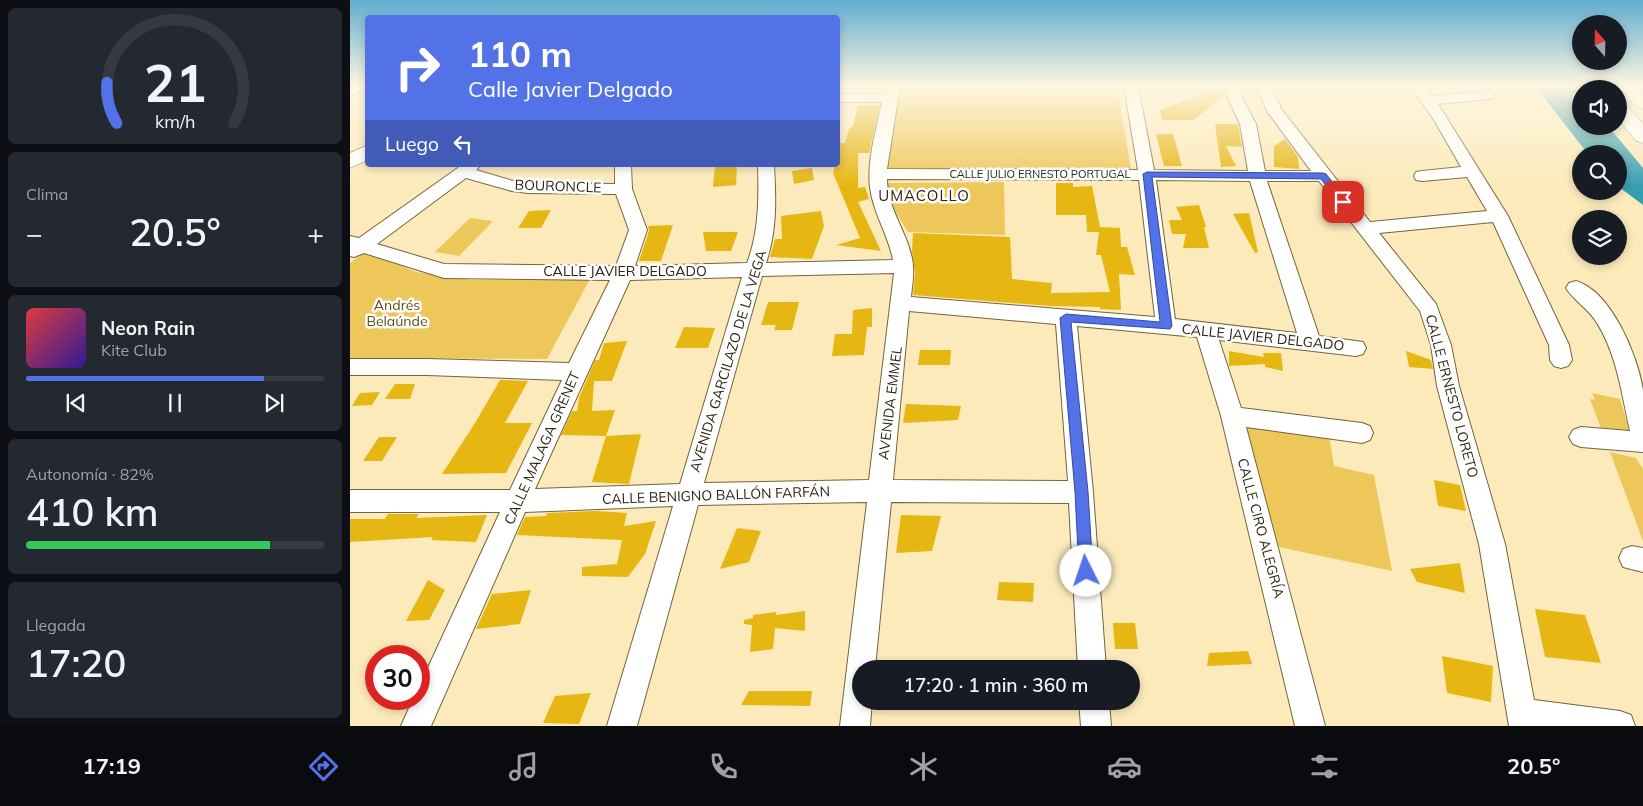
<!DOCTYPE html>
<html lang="es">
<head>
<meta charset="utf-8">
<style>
	:root { --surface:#171b24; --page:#242831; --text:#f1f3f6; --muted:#9ea1a6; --line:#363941; --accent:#5372e7 }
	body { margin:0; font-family:Mulish,sans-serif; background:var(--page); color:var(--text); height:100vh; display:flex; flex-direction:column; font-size:19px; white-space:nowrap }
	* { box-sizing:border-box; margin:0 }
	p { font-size:16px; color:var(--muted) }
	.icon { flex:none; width:28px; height:28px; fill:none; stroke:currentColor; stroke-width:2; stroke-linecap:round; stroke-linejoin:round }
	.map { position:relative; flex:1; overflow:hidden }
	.details { display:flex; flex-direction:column; gap:8px; padding:8px; background:#0d0f14; width:350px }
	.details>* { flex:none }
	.top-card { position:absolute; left:15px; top:15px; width:475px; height:152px; border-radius:5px; box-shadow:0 2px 8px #0003; background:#5372e7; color:#fff; overflow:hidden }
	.needle { width:32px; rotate:340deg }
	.controls { position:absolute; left:1222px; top:15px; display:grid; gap:10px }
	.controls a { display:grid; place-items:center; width:55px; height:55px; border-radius:50%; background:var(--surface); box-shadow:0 2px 8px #0003; font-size:25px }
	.speed { position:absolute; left:15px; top:645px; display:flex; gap:10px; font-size:25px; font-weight:700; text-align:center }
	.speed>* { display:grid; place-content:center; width:65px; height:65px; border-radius:50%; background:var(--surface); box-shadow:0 2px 8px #0003; line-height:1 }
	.speed .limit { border:8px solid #d22; background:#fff; color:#111 }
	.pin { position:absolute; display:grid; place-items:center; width:42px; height:42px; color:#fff; margin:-21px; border-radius:10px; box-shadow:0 2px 8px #0006 }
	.me { position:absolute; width:55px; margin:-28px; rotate:356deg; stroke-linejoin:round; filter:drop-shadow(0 0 4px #0008) }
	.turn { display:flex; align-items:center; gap:18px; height:105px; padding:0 20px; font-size:22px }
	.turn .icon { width:65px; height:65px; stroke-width:2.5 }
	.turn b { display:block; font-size:35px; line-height:42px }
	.then { display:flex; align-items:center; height:48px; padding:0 20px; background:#0003; gap:10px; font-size:19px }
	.big { font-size:38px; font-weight:600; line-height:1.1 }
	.details .card { flex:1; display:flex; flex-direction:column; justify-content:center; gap:8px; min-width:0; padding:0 18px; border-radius:8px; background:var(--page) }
	.details .dial { align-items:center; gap:0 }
	.dial svg { height:130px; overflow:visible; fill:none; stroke:var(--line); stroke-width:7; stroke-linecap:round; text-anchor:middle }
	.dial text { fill:var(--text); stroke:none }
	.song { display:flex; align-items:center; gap:15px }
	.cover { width:60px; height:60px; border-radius:8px; background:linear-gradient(135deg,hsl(0 70% 55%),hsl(250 70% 35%)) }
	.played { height:5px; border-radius:2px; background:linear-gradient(90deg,var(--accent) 80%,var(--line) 80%) }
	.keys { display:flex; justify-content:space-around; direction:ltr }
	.heat { display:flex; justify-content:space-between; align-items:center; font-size:28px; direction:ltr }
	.charge { height:8px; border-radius:4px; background:linear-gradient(90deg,#34c759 82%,var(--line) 0) }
	.trip { position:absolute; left:502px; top:660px; width:288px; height:50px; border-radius:25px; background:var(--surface); box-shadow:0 2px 8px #0003; font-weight:600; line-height:50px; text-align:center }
	.dock { display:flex; height:80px; justify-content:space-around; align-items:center; background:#090b0e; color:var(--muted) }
	.dock .icon { width:35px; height:35px }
	.dock .selected { color:var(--accent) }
	.dock b { font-size:22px; color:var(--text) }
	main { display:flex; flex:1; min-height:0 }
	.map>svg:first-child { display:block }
</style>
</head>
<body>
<main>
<section class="details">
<div class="card dial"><svg viewBox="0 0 100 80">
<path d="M14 69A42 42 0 1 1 86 69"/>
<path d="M14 69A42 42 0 0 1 8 44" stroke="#5372e7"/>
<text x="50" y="56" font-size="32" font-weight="700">21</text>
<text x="50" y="72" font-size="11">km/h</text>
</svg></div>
<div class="card"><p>Clima</p>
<div class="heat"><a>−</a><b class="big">20.5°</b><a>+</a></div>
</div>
<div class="card">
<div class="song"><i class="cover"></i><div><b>Neon Rain</b><p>Kite Club</p></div></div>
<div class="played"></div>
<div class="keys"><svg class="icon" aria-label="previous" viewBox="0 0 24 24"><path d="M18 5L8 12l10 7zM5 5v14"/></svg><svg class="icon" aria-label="pause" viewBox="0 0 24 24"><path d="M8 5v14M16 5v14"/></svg><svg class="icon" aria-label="next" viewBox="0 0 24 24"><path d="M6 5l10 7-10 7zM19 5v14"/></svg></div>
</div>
<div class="card"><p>Autonomía · 82%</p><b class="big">410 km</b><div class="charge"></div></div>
<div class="card"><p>Llegada</p><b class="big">17:20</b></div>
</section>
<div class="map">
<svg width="1293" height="726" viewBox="0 0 1293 726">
	<rect width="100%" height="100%" fill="#fceabb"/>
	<g fill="#eec75a">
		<path d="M550,86H767L781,169H534Z"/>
		<path d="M654,182L655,235L558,232C549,217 537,200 537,183Z"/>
		<path d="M120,218L143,221L109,256L85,252Z"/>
		<path d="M16,251L66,272L120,280L240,279L197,359L0,358V263Z"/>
		<path d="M1242,393L1270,399L1282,439L1253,434L1240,399L1245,400Z"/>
		<path d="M894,424L979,436L984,466L1024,475L1042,571L924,546Z"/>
		<path d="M1260,452L1286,458L1293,469V541Z"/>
	</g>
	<path fill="#369faf" d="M1185,86H1226L1231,92V126H1258L1293,168V205L1269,187V154H1238Z"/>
	<g fill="#e6b612">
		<path d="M847,86L871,87L874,95L844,120H812L810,110L851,95Z"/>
		<path d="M508,105H530L519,153H508V188L515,187L519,199L508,202L531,251L486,245L510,238L483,173L485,165H488V143H495L499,129L503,126Z"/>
		<path d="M865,124H888L892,147L876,146L886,166L871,167Z"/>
		<path d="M806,134H823L832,166H814Z"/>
		<path d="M935,139L948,157L949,169L924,167V146Z"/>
		<path d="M365,165H387L386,185L363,187Z"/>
		<path d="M462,168L464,180L444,184L442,171Z"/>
		<path d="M706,183H723V187L742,186L750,227L770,228L771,247H777L785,275L769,274L771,310L750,309V307L699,306L563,295L565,273L562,251L563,233L660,237L662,279L702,283L701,293L760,292L751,255H746L749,232H737L736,215H706Z"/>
		<path d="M849,205L856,227H854L859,248H833L836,234H822L819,220H832L826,207Z"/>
		<path d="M201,210L191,228H168L179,211Z"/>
		<path d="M471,211L474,226L462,259L420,257L425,239H432L431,216Z"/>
		<path d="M899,213L908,252L905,253L883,214Z"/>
		<path d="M323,225L311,261H289L299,231L298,226Z"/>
		<path d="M353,232H388L381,251H356Z"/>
		<path d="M418,302H449L442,330H424L426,325H411Z"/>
		<path d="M522,308V327H517L514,355L482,356L485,334H502L503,310Z"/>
		<path d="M334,327L365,328L358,348H325Z"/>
		<path d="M277,341L262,381H244L242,411L265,410L256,436L211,435L222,411H227L229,398L245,360H249L254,343Z"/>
		<path d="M570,350H601L600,365H568Z"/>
		<path d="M879,351L914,357L913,353H931L933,371L915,367V364L879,366Z"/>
		<path d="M1056,351L1081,360L1083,369L1059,367Z"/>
		<path d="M150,380L178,381L155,423H182L156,473L92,474L125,423Z"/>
		<path d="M45,384H65L60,399H35Z"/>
		<path d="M30,392L22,405L2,406L10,393Z"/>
		<path d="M556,404L611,406L608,420L553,423Z"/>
		<path d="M291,434L279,484L242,482L256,436Z"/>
		<path d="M29,437H47L32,461H13Z"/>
		<path d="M1084,480L1110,485L1116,511L1088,506Z"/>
		<path d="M247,511L277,513L274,526L306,521L295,554L278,577L232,576V567L267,564L272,540L167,535L175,517L196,516L197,513Z"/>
		<path d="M38,514H69L66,518L137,515L126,542L81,540L83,537L0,542V519H35Z"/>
		<path d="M551,515L591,516L582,551L546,553Z"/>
		<path d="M387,528L411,531L399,562L370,569Z"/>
		<path d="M1110,563L1115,593L1067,582L1060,569Z"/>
		<path d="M78,580L95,590L79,620L56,621Z"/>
		<path d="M649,582L684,583L683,602L647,600Z"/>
		<path d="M181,590L170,624L126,629L142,594Z"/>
		<path d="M1185,609L1235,615L1251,663L1195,657Z"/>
		<path d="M455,611V631L425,628L423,649L400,652L402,625L394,624V620L403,618V615L426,612V615Z"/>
		<path d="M763,623H785L788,649H765Z"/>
		<path d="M898,651L902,664L857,666L859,653Z"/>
		<path d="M1092,656L1143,666L1141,702L1097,693Z"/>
		<path d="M399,691H462L460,706L391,705Z"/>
		<path d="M241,693L229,724L193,723L205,696Z"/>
	</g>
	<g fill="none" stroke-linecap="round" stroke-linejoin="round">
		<defs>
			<g id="minor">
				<path d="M0,86H18V87L0,96Z"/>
				<path d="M536,86H550L537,169L788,170L774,86H788L804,170L898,171L890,124L872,86H886L906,124L915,171H961L917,111L906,86H920L932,110L1020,222L1137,211L1117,177L1072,181L1066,180L1064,176L1066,172L1072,171L1111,167L1084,120L1060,86H1074L1082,96L1138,91L1143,92L1145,95L1143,98L1138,99L1088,104L1158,216L1219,345L1222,360L1218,366L1211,368L1204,366L1200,360L1199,345L1143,222L1029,233L1086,304L1101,345L1109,386L1155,544L1184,700L1270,711L1281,715L1285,726H1159L1129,544L1087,386L1081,345L1070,311L969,181H917L969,336L1013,342L1016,348L1013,354L1006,356L869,340L891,408L1012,423L1020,426L1023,433L1020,440L1012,443L896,427L975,726H945L871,416L847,337L727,326L743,492L756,669H728L719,503L541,502L525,669H511V701H522L520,726H490L517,502L348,505L287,726H257L323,506L175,512L81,726H51L63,699H69V687L150,512H0V490H160L212,380L77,375H0V359H77L219,363L260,280L94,278L14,253L4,257L0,256V236L9,238L112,165H131L126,170L163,181L178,183L265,184V165H281L282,189L297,230L285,266L397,263C409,232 409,198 408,165H424C426,198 427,231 416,263L543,260C539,238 527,219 522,198C514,168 526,132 532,102H488V94H534ZM116,178L162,191L178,193L266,194L279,230L266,266L94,264L27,244ZM537,179L789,180L805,317L561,297C562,287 564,275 563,265C560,235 537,210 537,179ZM806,180L900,181L947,333L825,319ZM544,273L519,480L354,483L412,276ZM392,277L330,484L185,489L280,280ZM559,311L706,324L718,481L543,480Z"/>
				<path d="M1226,281C1261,291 1288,356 1293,390C1293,409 1293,432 1293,452L1231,447L1223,444L1219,437L1223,430L1231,427L1280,431C1272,395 1267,355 1247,323C1239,309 1224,301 1216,288L1219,283Z"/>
				<path d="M1282,546L1293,548V572L1273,567L1269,558L1273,549Z"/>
				<path d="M729,701H759L761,726H731Z"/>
			</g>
			<g id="major">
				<path d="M1241,86H1260L1262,89H1242Z"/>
				<path d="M1268,86H1287L1293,92V109L1286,107Z"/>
				<path d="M1269,102L1276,104L1293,124V143L1286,141L1269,120Z"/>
				<path d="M18,145V160L0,168V153Z"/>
			</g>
		</defs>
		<use href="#minor" stroke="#746439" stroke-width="2"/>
		<use href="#major" stroke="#746439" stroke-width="1"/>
		<use href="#minor" fill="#fff" fill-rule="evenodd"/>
		<use href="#major" fill="#fff" fill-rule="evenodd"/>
	</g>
	<linearGradient id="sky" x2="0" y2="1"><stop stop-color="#61acd1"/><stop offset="0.46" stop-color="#fef6e0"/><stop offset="1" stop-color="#fef6e0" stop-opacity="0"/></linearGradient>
	<rect width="1293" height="187" fill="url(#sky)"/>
	<path fill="#5372e7" stroke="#364a96" d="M797,172L973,173L976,174L998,202L997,204H990L971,179L802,177L822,326L820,329L721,322L738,492L743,571L741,575L736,577L731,575L729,571L725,492L710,318L716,314L810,322L793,174Z"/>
	<g text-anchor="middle" stroke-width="5" stroke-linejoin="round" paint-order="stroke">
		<g font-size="11" fill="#2c2513" stroke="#fff">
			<text x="690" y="178">CALLE JULIO ERNESTO PORTUGAL</text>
		</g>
		<g font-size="14" fill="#2c2513" stroke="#fff">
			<text transform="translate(208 186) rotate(2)" y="5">BOURONCLE</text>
			<text x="275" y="276">CALLE JAVIER DELGADO</text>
			<text transform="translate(913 337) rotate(6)" y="5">CALLE JAVIER DELGADO</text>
			<text transform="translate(378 361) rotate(-73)" y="5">AVENIDA GARCILAZO DE LA VEGA</text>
			<text transform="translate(1102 396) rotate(75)" y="5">CALLE ERNESTO LORETO</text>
			<text transform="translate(540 403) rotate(-83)" y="5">AVENIDA EMMEL</text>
			<text transform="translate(192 448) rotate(-66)" y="5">CALLE MALAGA GRENET</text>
			<text transform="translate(366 495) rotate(-2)" y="5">CALLE BENIGNO BALLÓN FARFÁN</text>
			<text transform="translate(911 528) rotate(75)" y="5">CALLE CIRO ALEGRÍA</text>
		</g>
		<g font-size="14" fill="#604d16" stroke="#fff">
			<text x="47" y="310">Andrés<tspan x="47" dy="16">Belaúnde</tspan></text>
		</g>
		<g font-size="15" letter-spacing="1" fill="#2c2513" stroke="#fff">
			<text x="574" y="201">UMACOLLO</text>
		</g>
	</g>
</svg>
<div class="controls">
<a><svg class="needle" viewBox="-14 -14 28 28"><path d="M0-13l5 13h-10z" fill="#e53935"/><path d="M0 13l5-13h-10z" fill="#9ea1a6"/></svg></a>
<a><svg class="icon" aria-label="sound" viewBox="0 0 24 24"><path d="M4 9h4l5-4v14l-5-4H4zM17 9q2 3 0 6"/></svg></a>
<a><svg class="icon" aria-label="search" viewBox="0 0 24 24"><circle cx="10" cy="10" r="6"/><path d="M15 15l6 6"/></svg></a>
<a><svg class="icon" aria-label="layers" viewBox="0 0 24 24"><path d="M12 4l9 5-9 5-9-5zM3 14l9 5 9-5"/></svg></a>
</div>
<div class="speed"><div class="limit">30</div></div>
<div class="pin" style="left:993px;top:202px;background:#d93025"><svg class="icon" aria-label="arrive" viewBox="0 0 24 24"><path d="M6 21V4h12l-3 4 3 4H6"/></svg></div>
<svg class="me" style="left:736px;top:571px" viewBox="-20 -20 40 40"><circle r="19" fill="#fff"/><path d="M0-13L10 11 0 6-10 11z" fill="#5372e7"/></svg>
<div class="trip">17:20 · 1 min · 360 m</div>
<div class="top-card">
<div class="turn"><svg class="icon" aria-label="right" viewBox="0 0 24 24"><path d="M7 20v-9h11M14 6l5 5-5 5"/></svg><div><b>110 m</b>Calle Javier Delgado</div></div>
<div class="then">Luego<svg class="icon" aria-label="left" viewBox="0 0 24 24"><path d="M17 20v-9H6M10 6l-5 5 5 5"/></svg></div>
</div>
</div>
</main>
<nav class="dock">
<b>17:19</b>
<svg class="icon selected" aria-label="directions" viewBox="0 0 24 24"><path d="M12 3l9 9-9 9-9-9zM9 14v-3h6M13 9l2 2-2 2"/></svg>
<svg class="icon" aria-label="music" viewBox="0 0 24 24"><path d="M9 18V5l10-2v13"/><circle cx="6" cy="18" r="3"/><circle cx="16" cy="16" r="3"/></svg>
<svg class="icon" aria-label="phone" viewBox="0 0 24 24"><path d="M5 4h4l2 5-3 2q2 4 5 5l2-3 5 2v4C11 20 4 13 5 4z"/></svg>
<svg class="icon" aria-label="climate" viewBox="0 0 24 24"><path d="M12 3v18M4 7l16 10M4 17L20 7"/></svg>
<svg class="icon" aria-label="car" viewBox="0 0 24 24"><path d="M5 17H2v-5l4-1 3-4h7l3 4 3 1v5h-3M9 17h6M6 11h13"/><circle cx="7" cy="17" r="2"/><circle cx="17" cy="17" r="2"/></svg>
<svg class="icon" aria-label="filters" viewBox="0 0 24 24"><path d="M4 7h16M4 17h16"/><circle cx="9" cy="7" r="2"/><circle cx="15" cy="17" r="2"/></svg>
<b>20.5°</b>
</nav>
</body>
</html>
